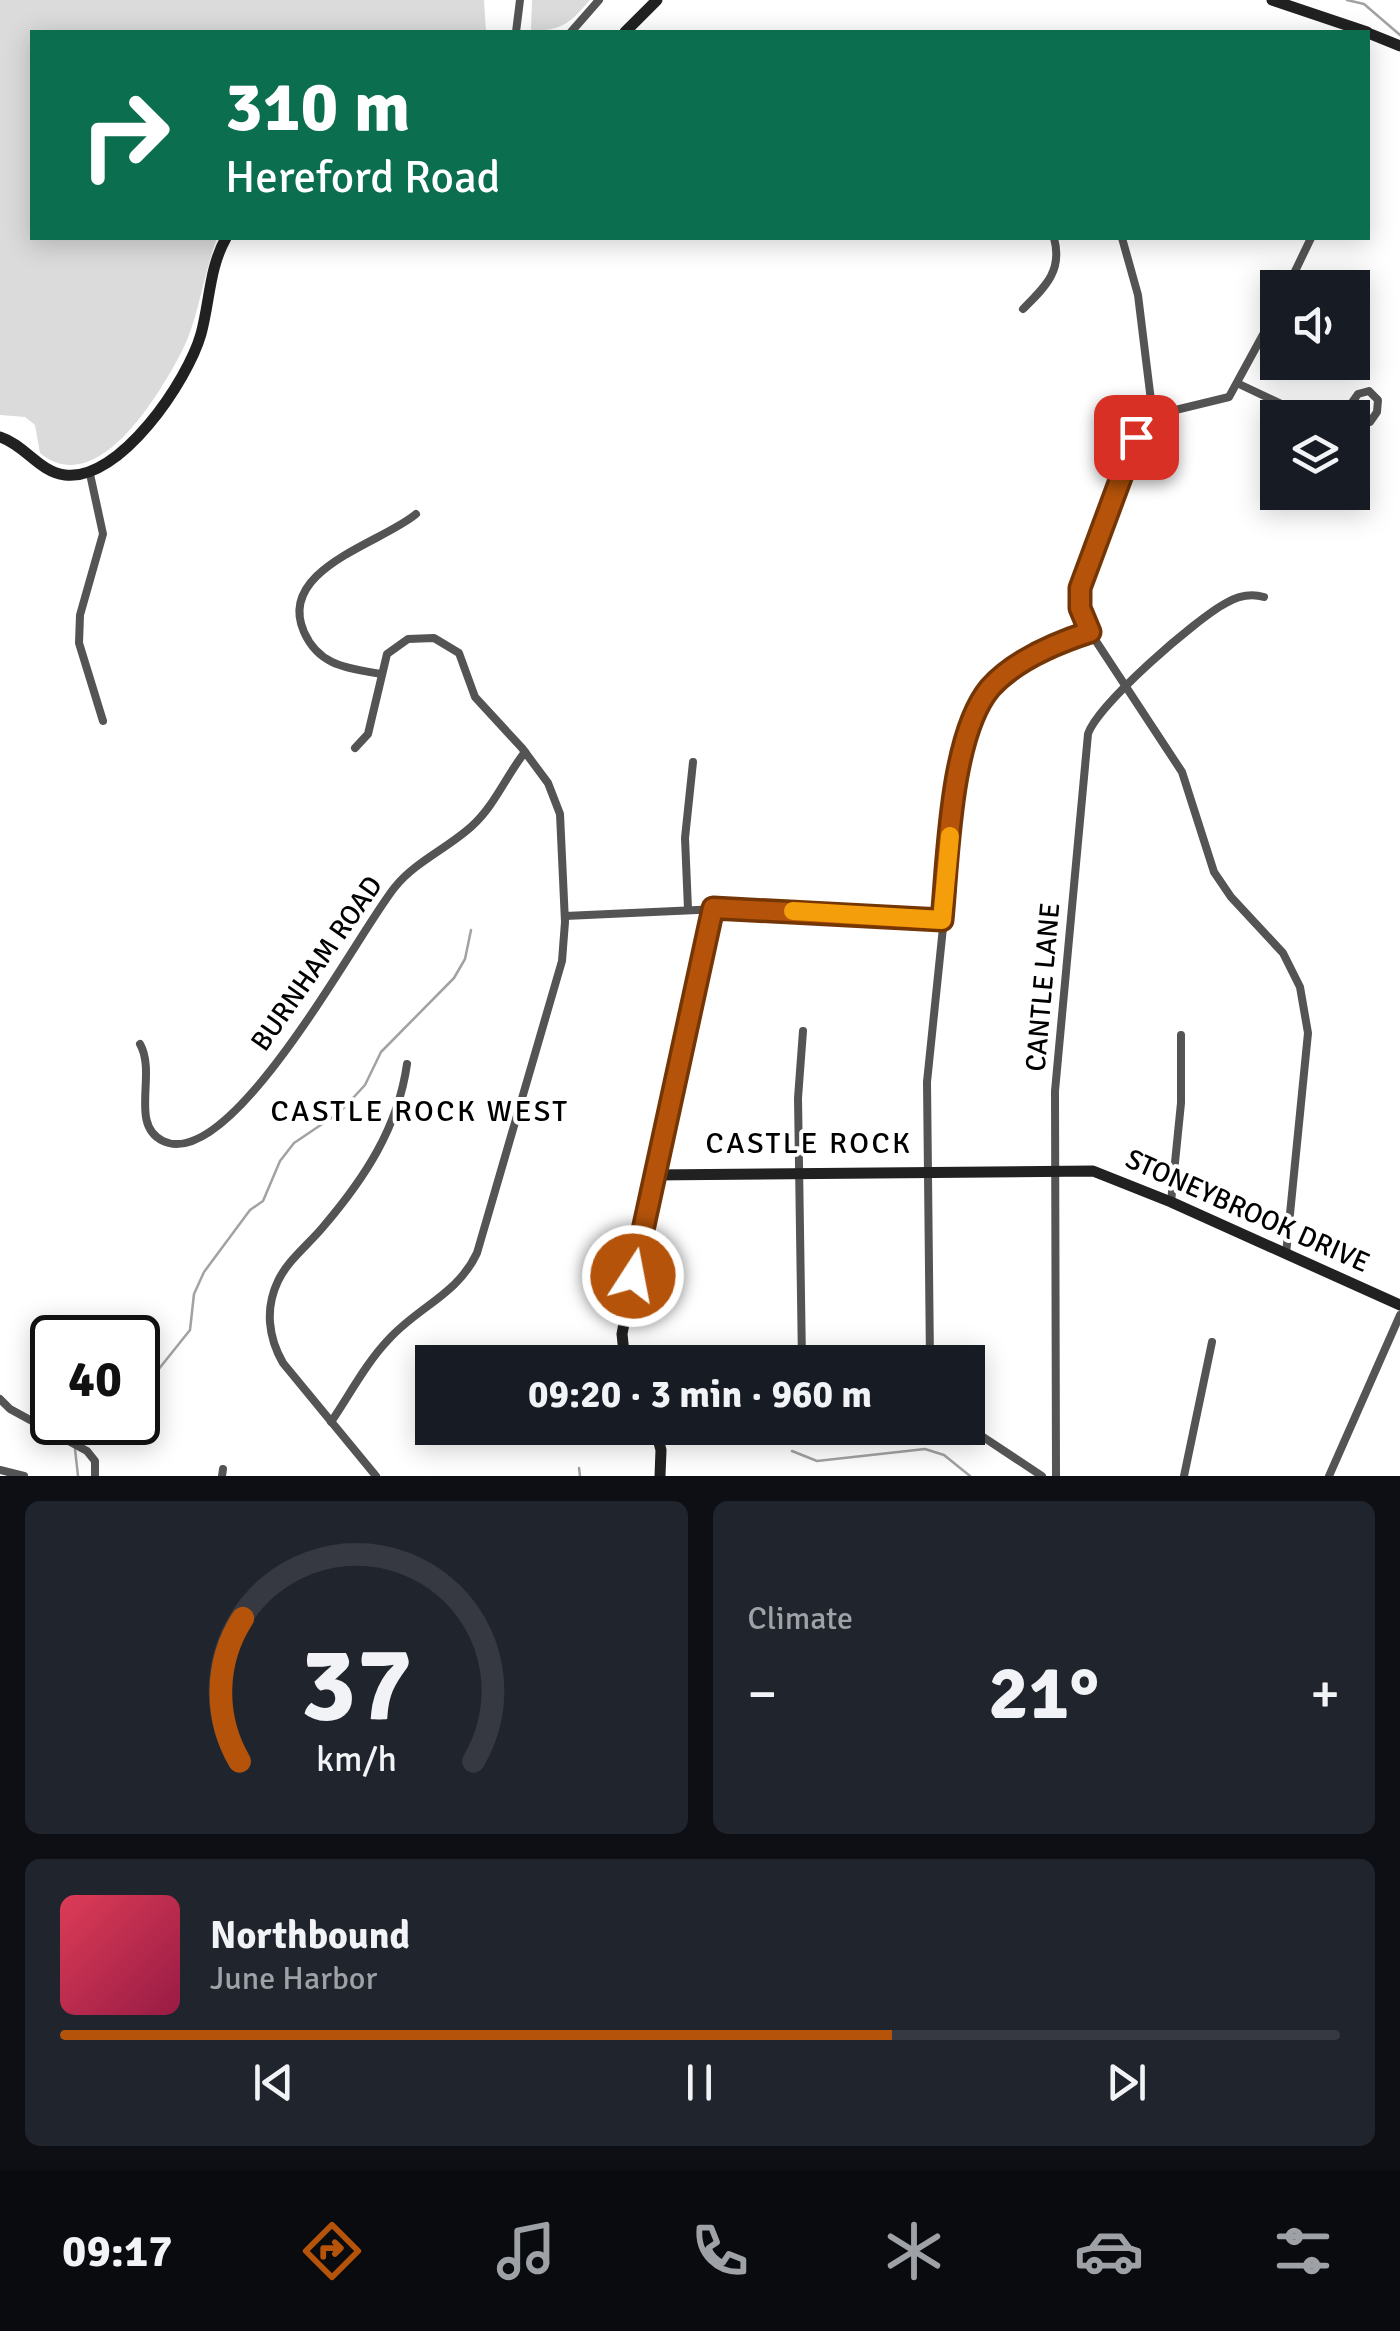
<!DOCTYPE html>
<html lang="en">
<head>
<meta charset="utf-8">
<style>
	:root { --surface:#171b24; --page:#20242c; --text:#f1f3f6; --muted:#9ea1a6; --line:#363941; --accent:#b45309 }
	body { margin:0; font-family:Signika,sans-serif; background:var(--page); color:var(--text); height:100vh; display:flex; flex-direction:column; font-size:38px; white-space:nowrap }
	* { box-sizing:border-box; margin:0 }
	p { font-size:32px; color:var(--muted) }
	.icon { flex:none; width:55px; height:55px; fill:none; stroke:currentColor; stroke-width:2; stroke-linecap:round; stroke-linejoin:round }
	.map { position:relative; height:1476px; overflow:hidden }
	.panel { display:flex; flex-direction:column; gap:25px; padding:25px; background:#0d0f14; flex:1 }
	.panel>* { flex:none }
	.guide { position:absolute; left:30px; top:30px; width:1340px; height:210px; border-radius:0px; box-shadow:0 5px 25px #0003; background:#0b6e4f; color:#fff; overflow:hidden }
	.controls { position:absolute; left:1260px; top:270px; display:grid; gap:20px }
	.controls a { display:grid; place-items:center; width:110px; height:110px; border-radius:0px; background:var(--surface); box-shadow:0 5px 25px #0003; font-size:50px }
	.speed { position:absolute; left:30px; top:1315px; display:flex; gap:20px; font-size:50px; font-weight:700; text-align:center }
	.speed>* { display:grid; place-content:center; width:130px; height:130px; border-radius:50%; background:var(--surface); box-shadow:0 5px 25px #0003; line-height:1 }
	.speed .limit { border:5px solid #111; border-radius:15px; background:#fff; color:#111 }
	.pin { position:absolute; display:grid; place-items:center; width:85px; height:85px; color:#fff; margin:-42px; border-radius:20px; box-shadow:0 5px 15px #0006 }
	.me { position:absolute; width:110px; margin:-55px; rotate:11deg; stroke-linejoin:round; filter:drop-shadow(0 0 8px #0008) }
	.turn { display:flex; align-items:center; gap:35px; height:210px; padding:0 30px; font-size:45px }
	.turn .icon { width:130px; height:130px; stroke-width:2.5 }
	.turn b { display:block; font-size:70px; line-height:85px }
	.big { font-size:75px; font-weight:800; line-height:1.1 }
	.panel .card { flex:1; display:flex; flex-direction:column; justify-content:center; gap:15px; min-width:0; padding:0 35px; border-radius:15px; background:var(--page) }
	.panel .dial { align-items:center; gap:0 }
	.dial svg { height:260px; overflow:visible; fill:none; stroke:var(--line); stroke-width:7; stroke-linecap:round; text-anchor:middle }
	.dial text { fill:var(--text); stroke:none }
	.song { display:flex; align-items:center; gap:30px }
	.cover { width:120px; height:120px; border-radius:15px; background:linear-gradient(135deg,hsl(350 70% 55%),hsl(340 70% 35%)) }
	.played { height:10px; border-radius:5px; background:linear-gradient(90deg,var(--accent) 65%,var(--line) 65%) }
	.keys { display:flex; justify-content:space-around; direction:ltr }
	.heat { display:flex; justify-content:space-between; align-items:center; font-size:55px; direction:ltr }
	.panel .tiles { flex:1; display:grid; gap:25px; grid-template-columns:1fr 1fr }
	.card:last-child { grid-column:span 2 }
	.trip { position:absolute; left:415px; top:1345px; width:570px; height:100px; border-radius:0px; background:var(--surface); box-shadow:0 5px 25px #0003; font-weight:800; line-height:100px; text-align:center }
	.dock { display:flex; height:160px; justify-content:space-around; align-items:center; background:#090b0e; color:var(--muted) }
	.dock .icon { width:70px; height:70px }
	.dock .current { color:var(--accent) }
	.dock b { font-size:45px; color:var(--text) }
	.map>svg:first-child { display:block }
</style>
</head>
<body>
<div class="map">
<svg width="1400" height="1476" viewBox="0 0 1400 1476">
	<rect width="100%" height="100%" fill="#fff"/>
	<g fill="#dbdbdb">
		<path d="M0,0H484L486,32H32V238H217C205,270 197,322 183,349C161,392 98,501 40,453L35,425L25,417L0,415Z"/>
		<path d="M532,0H590C571,22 561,32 531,30Z"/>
	</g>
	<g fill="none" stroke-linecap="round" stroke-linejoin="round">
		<g stroke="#a2a2a2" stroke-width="2.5">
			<path d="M1347,0L1364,4L1400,35"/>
			<path d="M138,1415L153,1396L158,1370L190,1330L194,1294L204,1272L250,1210L263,1201L280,1161L294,1143L340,1112L365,1085L381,1052L454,978L465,959L471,930"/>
			<path d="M101,1431L120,1422"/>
			<path d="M80,1440L85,1433"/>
			<path d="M75,1449L78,1476"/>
			<path d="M792,1451L817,1461L925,1449L944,1455L970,1476"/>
			<path d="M579,1468L580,1476"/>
		</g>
		<g stroke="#545454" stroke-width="8">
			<path d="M516,32L520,0"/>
			<path d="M571,32L599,0"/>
			<path d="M1122,238L1138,295L1153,417"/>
			<path d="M1287,288L1311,238"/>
			<path d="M1278,307L1229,397L1159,414L1139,433L1082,582L1080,608L1090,632L1182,772L1214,872L1231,897L1283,953L1300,987L1308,1033L1286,1254"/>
			<path d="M1023,309C1045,287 1063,271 1054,238"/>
			<path d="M1239,384L1311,418"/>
			<path d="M1341,418L1358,394L1369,391L1378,400L1377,412L1370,422L1352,424"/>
			<path d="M90,474L103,534L80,615L79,643L103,721"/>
			<path d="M381,674C347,668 319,666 304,632C276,569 382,543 416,514"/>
			<path d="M688,909L685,838L693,762"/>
			<path d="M565,916L741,908L942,920"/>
			<path d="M140,1044C157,1074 129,1125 163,1141C232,1174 358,932 395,887C415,862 448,848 472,826C495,805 506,776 525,752"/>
			<path d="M653,1175L713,908"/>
			<path d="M1171,1202L1181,1103V1035"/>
			<path d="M802,1362L798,1098L803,1031"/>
			<path d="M930,1362L927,1082L959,773C965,748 970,721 984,698C1003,664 1054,643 1090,632"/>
			<path d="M0,1399L10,1409L87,1451L95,1461V1476"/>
			<path d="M331,1422C350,1394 366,1363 389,1339C418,1307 458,1294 477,1253L562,961L565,922L560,814L548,783L522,748L475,697L459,653L434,638L408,639L387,654L368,734L355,748"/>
			<path d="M968,1427L1042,1476"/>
			<path d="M0,1470L24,1476"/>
			<path d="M222,1476L223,1469"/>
			<path d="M376,1476L283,1363C268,1337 265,1308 278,1281C288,1260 308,1245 323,1227C364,1179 398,1128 407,1064"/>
			<path d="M1056,1476L1055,1091L1088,734C1098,704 1196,619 1226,603C1238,596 1250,593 1264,597"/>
			<path d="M1184,1476L1212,1342"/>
			<path d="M1329,1476L1400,1315"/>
		</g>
		<g stroke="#212121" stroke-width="11">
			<path d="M1272,0L1367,32"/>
			<path d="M625,32L657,0"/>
			<path d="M1368,33L1400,46"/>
			<path d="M0,437C25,445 39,472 65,475C120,482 188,380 201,334C210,301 209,268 226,238"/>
			<path d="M625,1362L622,1334L653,1175L1093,1171L1171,1202L1400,1305"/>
			<path d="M655,1428L661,1450L660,1476"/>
		</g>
	</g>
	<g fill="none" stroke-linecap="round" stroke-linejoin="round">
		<defs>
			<path id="route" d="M633,1276L713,908L942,920C948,859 950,736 990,688C1014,661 1056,643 1090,632L1080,608V588L1136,437"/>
		</defs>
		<use href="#route" stroke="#753606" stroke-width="25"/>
		<use href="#route" stroke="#b45309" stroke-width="18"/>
		<path stroke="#f59e0b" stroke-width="18" d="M793,911L942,920L950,836"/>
	</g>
	<g text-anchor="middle" stroke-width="8" stroke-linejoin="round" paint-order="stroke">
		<g font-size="28" fill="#000" stroke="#fff">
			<text transform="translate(316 963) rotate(-55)" y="10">BURNHAM ROAD</text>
			<text transform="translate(1042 987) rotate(-85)" y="10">CANTLE LANE</text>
			<text transform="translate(1248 1210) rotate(24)" y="10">STONEYBROOK DRIVE</text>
		</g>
		<g font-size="30" letter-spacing="2.5" fill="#000" stroke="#fff">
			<text x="420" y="1121">CASTLE ROCK WEST</text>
			<text x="809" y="1153">CASTLE ROCK</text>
		</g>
	</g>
</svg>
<div class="controls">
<a><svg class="icon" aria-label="sound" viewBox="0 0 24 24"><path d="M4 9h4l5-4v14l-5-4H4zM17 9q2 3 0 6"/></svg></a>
<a><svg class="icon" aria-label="layers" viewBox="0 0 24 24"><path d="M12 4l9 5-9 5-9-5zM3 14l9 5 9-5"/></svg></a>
</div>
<div class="speed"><div class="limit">40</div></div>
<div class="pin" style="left:1136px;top:437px;background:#d93025"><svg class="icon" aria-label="arrive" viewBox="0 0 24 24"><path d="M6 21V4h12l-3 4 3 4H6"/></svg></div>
<svg class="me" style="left:633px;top:1276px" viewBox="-20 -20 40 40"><circle r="17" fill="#b45309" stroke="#fff" stroke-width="3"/><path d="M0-11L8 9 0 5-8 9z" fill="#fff"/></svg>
<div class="trip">09:20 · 3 min · 960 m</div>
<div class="guide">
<div class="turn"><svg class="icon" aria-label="right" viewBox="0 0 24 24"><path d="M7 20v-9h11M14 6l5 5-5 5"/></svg><div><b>310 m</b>Hereford Road</div></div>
</div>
</div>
<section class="panel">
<div class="tiles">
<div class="card dial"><svg viewBox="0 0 100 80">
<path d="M14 69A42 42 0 1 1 86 69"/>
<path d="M14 69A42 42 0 0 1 15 25" stroke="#b45309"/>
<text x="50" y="56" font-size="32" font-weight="700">37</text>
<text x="50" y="72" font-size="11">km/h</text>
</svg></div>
<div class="card"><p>Climate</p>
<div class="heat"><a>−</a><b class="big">21°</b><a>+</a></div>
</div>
<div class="card">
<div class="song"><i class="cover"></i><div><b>Northbound</b><p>June Harbor</p></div></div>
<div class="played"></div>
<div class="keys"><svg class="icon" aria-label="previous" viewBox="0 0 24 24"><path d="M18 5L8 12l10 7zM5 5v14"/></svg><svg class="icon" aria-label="pause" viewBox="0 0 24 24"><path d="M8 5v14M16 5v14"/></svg><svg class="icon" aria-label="next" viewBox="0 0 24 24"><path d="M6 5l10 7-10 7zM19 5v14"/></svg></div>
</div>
</div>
</section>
<nav class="dock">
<b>09:17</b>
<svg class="icon current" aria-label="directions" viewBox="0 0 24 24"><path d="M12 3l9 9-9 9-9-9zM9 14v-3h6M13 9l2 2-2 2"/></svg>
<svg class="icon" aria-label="music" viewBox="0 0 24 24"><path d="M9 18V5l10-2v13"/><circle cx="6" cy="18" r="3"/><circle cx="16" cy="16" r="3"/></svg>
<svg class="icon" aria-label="phone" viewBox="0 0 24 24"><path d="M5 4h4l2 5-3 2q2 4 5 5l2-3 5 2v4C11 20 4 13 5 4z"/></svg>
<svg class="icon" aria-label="climate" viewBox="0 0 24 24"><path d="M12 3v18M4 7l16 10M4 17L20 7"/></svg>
<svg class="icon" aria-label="car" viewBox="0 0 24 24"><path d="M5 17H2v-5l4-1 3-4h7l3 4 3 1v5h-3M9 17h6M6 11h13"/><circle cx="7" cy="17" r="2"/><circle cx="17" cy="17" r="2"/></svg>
<svg class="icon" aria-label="filters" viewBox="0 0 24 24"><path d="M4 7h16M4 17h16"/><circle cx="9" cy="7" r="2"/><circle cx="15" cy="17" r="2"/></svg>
</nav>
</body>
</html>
